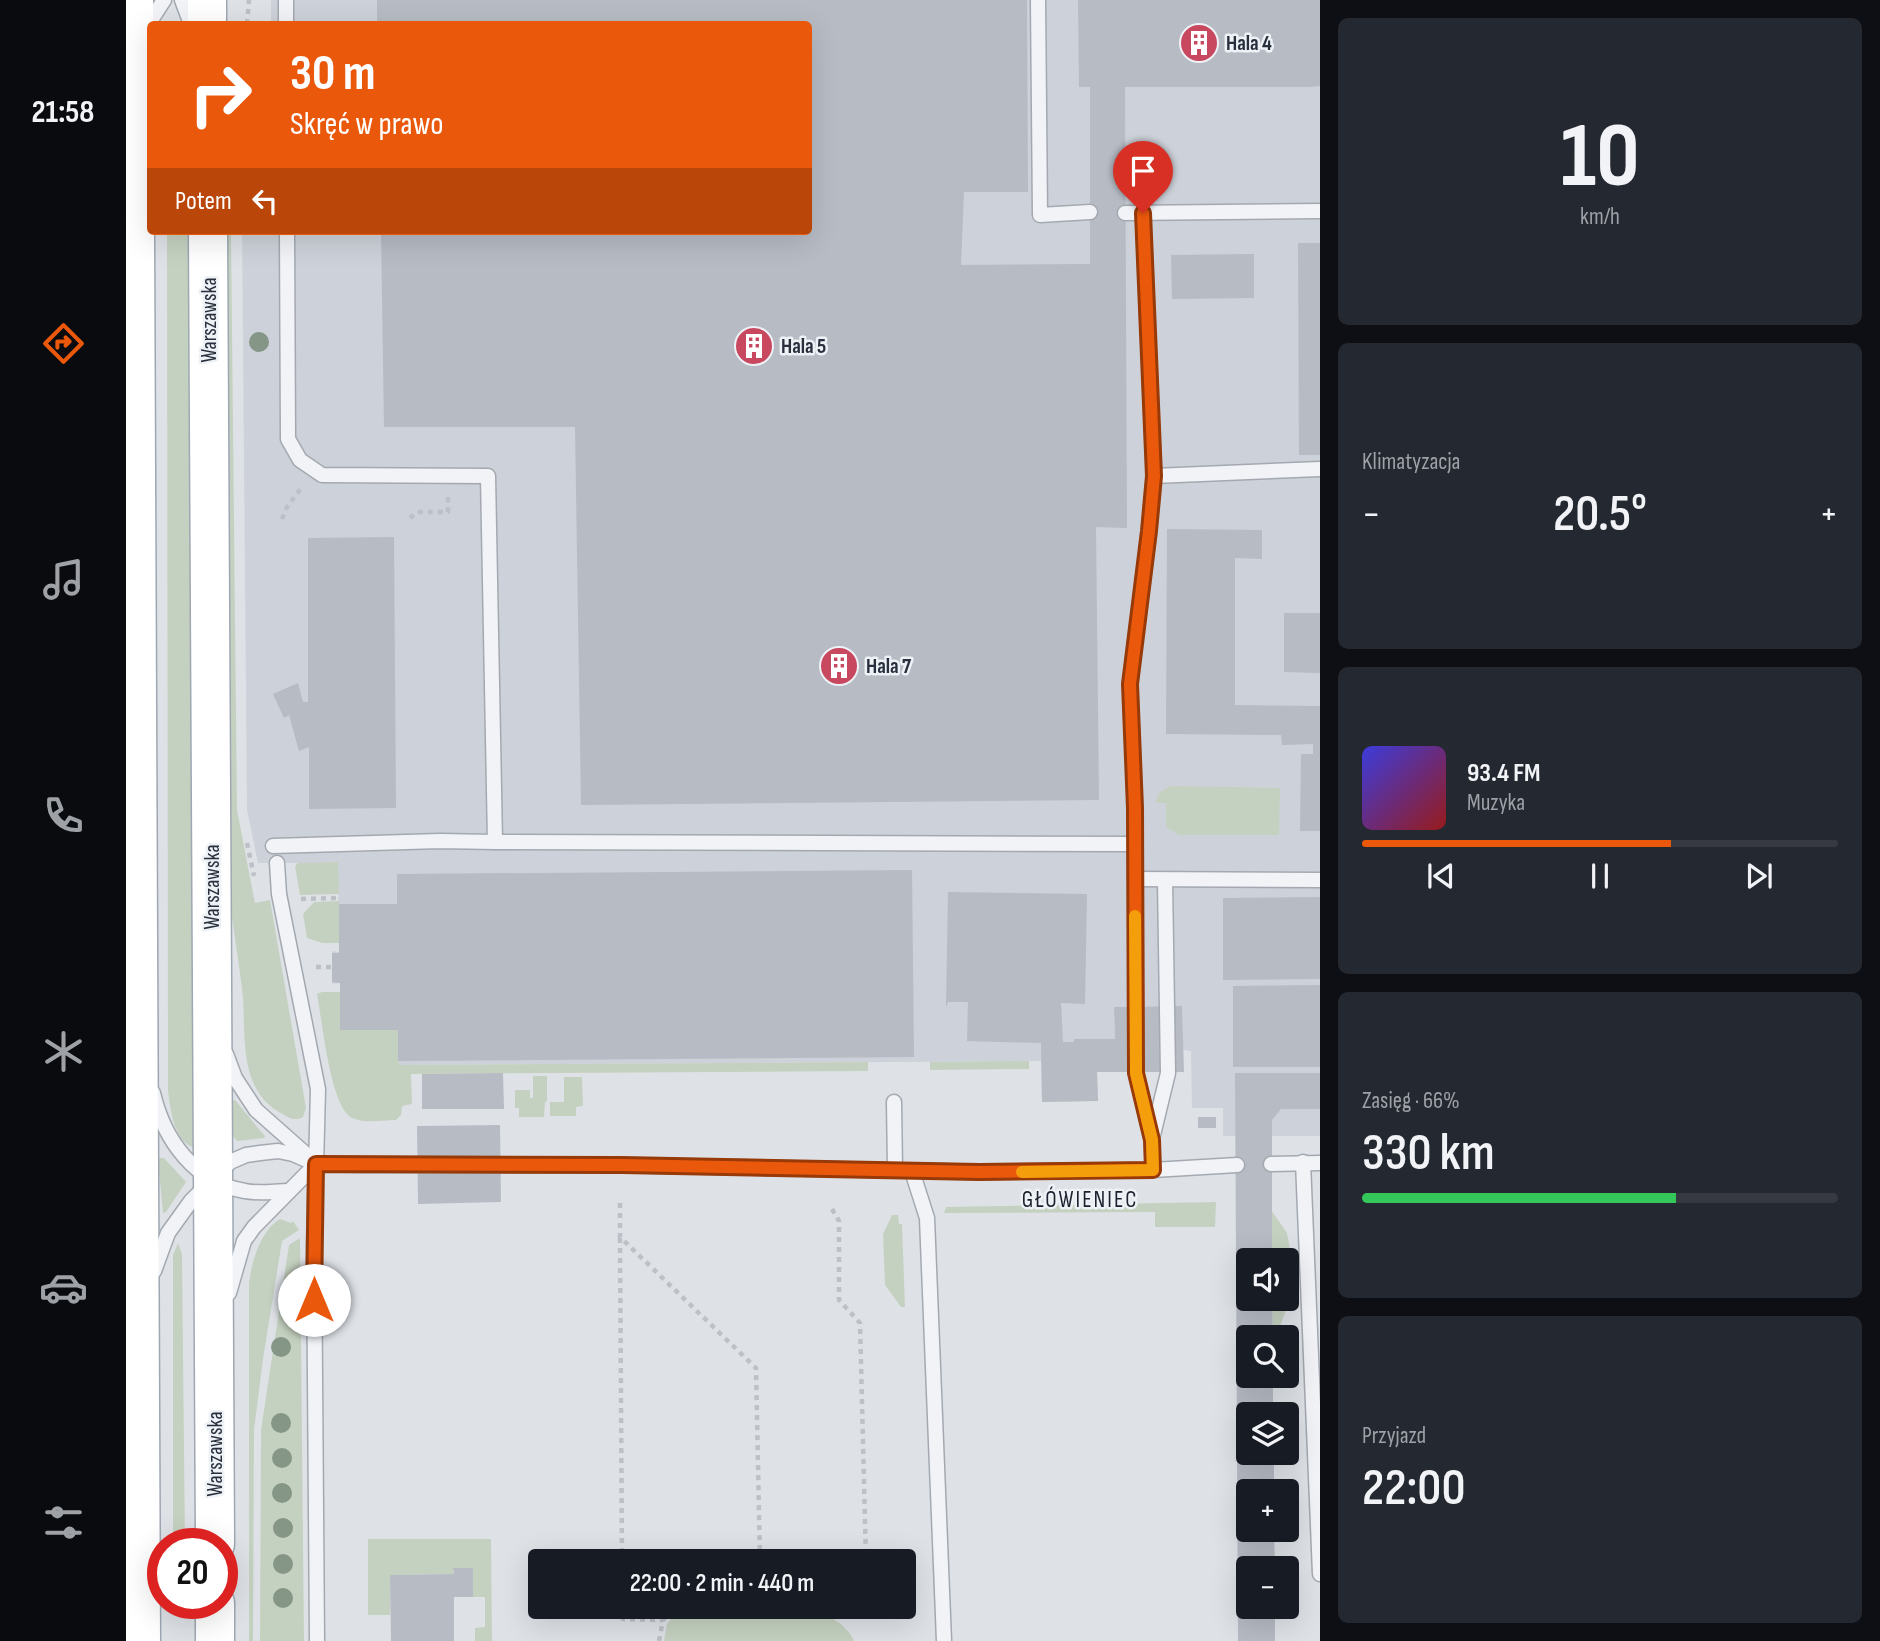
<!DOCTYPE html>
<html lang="pl">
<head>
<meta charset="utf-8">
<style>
	:root { --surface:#171b24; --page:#242831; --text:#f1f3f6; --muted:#9ea1a6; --line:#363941; --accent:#ea580c }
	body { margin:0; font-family:"Sofia Sans Condensed",sans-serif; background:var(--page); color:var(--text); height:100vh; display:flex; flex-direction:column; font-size:26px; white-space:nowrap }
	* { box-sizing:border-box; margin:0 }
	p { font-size:23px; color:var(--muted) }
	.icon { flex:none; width:38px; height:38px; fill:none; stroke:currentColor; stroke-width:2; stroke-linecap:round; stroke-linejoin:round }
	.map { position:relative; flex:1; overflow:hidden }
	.drawer { display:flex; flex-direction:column; gap:18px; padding:18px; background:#0d0f14; width:560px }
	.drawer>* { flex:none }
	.hud { position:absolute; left:21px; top:21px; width:665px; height:214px; border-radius:7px; box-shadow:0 7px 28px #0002; background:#ea580c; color:#fff; overflow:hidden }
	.buttons { position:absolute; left:1110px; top:1248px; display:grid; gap:14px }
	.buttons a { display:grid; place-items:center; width:63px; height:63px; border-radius:7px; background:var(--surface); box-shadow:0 7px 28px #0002; font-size:35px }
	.speed { position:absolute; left:21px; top:1528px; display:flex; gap:14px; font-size:35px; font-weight:700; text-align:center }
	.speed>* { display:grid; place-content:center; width:91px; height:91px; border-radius:50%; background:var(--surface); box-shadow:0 7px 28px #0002; line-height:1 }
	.speed .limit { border:10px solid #d22; background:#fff; color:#111 }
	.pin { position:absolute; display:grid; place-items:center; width:60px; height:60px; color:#fff; margin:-72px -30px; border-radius:50% 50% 50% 0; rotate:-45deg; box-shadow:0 0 7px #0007 }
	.pin .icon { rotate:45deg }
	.me { position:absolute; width:77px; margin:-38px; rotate:0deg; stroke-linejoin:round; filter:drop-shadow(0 0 5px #0008) }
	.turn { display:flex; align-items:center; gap:24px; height:147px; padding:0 28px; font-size:32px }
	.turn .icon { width:91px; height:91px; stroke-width:2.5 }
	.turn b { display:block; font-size:49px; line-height:60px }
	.then { display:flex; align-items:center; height:66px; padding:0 28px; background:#0003; gap:14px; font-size:26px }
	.big { font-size:52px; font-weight:600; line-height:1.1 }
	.drawer .card { flex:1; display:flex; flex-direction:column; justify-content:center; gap:10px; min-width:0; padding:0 24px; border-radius:10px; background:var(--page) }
	.drawer .dial { align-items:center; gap:0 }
	.dial b { font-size:91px; line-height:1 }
	.song { display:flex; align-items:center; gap:21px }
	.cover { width:84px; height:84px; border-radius:10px; background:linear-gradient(135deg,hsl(240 70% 55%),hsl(0 70% 35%)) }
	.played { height:7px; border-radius:4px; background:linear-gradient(90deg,var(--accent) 65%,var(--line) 65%) }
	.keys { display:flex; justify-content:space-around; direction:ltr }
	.heat { display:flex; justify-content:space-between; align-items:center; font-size:38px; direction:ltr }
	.charge { height:10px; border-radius:5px; background:linear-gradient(90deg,#34c759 66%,var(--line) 0) }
	.trip { position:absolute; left:402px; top:1549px; width:388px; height:70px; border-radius:7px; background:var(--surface); box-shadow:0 7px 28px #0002; font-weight:600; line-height:70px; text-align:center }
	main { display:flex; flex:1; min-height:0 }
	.tabs { display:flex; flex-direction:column; width:126px; justify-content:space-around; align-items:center; background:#090b0e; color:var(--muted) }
	.tabs .icon { width:49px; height:49px }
	.tabs .active { color:var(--accent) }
	.tabs b { font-size:32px; color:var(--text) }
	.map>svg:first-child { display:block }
</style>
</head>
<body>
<main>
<nav class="tabs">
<b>21:58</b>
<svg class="icon active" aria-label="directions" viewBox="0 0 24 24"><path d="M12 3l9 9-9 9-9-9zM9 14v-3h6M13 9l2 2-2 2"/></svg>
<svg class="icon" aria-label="music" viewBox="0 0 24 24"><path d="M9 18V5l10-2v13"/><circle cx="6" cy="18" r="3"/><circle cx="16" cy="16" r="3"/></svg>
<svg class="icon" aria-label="phone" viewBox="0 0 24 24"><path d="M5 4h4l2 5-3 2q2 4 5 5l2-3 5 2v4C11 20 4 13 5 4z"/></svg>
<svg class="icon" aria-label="climate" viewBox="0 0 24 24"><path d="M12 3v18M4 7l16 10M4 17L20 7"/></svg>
<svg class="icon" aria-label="car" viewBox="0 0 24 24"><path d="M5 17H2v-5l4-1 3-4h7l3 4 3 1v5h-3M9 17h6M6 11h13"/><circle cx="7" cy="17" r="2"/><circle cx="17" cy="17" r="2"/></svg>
<svg class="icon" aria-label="filters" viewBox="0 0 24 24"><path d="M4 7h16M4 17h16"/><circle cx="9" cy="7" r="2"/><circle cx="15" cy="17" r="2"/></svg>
</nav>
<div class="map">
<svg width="1194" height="1641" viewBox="0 0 1194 1641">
	<rect width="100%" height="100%" fill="#dee2e7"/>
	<path fill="#cdd1d9" d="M145,0H1194V1136H1097V1108H1066L1065,1051L1057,1050L1056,1006L988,1007L989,1039H970L972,1101L916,1102L915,1061L272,1065V1030H214V983L206,984V951L213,952L212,863H132L121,810L116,231H682V24H145Z"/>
	<g fill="#c5d1c0">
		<path d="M41,231H65L70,1146L66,1147C48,1139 44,1109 42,1091Z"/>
		<path d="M100,231H105L111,810L129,903L144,900L180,1108L177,1117C168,1122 161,1117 153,1112C110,1087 121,1029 116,988C112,959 108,931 104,902Z"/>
		<path d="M1045,786L1154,788L1153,835H1053L1040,827V803H1029L1034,792Z"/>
		<path d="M212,862L213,894L174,895L169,866L172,863Z"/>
		<path d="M213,901L214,943H196L181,938L177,914L188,902Z"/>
		<path d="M196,992H214V1030H272L273,1065L742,1062V1071L285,1074L286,1104L276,1106L275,1115L270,1120C256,1120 239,1124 226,1118C204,1107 196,1019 191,994Z"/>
		<path d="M903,1061V1069L804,1070V1062Z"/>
		<path d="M407,1076H421V1101L419,1102L418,1117H393V1108H389V1090H404V1098H407Z"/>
		<path d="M438,1077H456L457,1106L450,1107V1116H424V1102H438Z"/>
		<path d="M109,1100L137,1134L139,1136L138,1138L111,1141L105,1134L106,1101Z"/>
		<path d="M34,1158H38L60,1182L40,1212L37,1213L32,1160Z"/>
		<path d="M1090,1202L1089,1227H1029V1212L818,1213L820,1207Z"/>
		<path d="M1145,1210L1161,1233L1164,1249V1299L1150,1337H1147L1146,1299L1160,1298V1260H1146Z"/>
		<path d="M766,1215H772L773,1224H776L779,1307H775L759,1285L757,1234Z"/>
		<path d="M154,1219L165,1223L167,1221L173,1230L156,1241L137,1359L128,1430L127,1641H123V1283C126,1261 134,1231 154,1219Z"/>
		<path d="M174,1238L178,1641H134L135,1430L163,1245Z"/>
		<path d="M52,1243L56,1254L59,1544L47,1543V1255Z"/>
		<path d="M242,1539H365L366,1641H349V1628L359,1627V1597H347L327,1569L328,1574L265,1575L264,1615H242Z"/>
		<path d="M688,1610C704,1617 721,1624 728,1641H538L541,1624L551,1611Z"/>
	</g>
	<g fill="#b6bbc4">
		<path d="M251,0H901L902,192H838L835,265L964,264V87H953L952,0H1194V86L1184,87H999L1001,528L970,527L973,800L455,805L449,427H258L255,231H682V24H251Z"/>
		<path d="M1172,243H1194V455H1173Z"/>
		<path d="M1128,254V298L1046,299L1045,255Z"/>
		<path d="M1041,529L1136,530V559L1109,558V705L1194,706V831H1174L1175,754H1187V744L1156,745L1155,735L1040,734Z"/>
		<path d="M268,537L270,808L183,809V747L173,751L163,715L158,718L147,694L172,683L177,702H182V538Z"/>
		<path d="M1158,613H1194V673L1158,672Z"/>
		<path d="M786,870L788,1057L272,1061V1030H214V983L206,982V953H213V904H271V874Z"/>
		<path d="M822,892L961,894L959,1004L935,1003L937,1042H948V1039H989L988,1007L1056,1006L1058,1072H971L972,1101L916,1102L915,1043L841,1041L842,1002H822L820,1007Z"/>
		<path d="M1194,897V979L1097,980V898Z"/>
		<path d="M1194,985V1067H1107V986Z"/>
		<path d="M377,1073L378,1109H296V1074Z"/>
		<path d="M1109,1073H1194V1109H1155L1146,1120V1260H1122V1298H1146L1147,1337H1122V1376H1147V1414H1122V1452H1148V1491H1122V1530H1148L1149,1568H1122V1606H1149V1641H1112Z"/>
		<rect x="1072" y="1117" width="18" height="11"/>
		<path d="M374,1125L375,1202L292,1204L291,1126Z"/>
		<path d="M327,1568H347V1597H328V1641H265L264,1575L328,1574Z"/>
	</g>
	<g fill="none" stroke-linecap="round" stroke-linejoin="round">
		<defs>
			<g id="service">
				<path d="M56,0L65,24"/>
				<path d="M160,0V24"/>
				<path d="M912,0L914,215L964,212"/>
				<path d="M18,31L38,0"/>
				<path d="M999,213L1194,211"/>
				<path d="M1017,213L1028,476L1023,531L1004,683L1009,808L1010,1073L1026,1140L1027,1170"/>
				<path d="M161,231L162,439L174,460L196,475L362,476L369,842L1009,844"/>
				<path d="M1028,476L1194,469"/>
				<path d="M147,846L314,841L369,842"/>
				<path d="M151,863L153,894L192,1089L188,1247L191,1641"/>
				<path d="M1009,879L1194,880"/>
				<path d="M100,1054L109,1078L130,1110L182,1156"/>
				<path d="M27,1093C38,1140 69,1183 119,1191C133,1194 149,1191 163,1191"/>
				<path d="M768,1102L769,1170"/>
				<path d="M1027,1135L1042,1073L1039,881"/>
				<path d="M1177,1162L1194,1574"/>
				<path d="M1145,1164L1194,1163"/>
				<path d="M786,1171L801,1218L818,1641"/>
				<path d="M28,1271L42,1233L65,1201L104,1162L120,1155L134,1153L152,1151L167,1154L190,1164L236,1165H495L853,1172L1027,1170L1111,1165"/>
				<path d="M103,1293L118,1241L128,1227L190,1164"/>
			</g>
			<g id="primary">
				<path d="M8,0L15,1641"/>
				<path d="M81,0V24"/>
				<path d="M82,231L89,1544"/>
				<path d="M89,1603V1641"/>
			</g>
		</defs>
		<use href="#service" stroke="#a4a9b1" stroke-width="17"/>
		<use href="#primary" stroke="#9ea7b2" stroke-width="41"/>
		<g stroke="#bdc0c6" stroke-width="4.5" stroke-dasharray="5 5" stroke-linecap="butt">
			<path d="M121,24L123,0"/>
			<path d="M284,518L291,512H322V496"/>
			<path d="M156,519L161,507L176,487"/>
			<path d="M121,843L128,876"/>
			<path d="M175,899L213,898"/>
			<path d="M190,967H206"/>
			<path d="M494,1203V1237L630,1368L634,1561"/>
			<path d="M706,1209L713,1221V1300L734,1323L740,1561"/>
			<path d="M494,1238L496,1561"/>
			<path d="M497,1606V1619L537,1620"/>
			<path d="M533,1641L537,1620L549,1608"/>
		</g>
		<use href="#service" stroke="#f1f3f6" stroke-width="14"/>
		<use href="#primary" stroke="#fff" stroke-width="38"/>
	</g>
	<g fill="#869686">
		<circle cx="133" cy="342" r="10"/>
		<circle cx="155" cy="1347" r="10"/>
		<circle cx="155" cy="1423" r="10"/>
		<circle cx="156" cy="1458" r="10"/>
		<circle cx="156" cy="1493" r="10"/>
		<circle cx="157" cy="1528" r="10"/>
		<circle cx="157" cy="1564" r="10"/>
		<circle cx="157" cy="1598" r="10"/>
	</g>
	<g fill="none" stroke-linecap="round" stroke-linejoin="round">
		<defs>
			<path id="route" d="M188,1300L190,1164L495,1165L853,1172L1027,1170L1026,1140L1010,1073L1009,808L1004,684L1023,531L1028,476L1017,213"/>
		</defs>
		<use href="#route" stroke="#983908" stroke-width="18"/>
		<use href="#route" stroke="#ea580c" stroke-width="12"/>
		<path stroke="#f59e0b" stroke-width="12" d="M896,1172L1027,1170L1026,1140L1010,1073L1009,916"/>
	</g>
	<defs>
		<symbol id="building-disc" viewBox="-11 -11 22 22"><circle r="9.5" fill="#c7485f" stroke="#eef1f5"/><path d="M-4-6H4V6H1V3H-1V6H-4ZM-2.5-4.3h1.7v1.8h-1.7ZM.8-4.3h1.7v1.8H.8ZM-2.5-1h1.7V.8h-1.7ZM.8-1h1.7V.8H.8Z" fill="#fff"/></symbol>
	</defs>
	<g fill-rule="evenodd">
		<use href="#building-disc" x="1051" y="21" width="44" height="44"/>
		<use href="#building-disc" x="606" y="324" width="44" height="44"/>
		<use href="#building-disc" x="691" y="644" width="44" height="44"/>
	</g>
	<g text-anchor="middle" stroke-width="5" stroke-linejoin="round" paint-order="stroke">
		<g font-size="21" font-weight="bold" fill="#28303d" stroke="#eef1f5" text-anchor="start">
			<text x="1100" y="50">Hala 4</text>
			<text x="655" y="353">Hala 5</text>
			<text x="740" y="673">Hala 7</text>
		</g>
		<g font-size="21" fill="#28303d" stroke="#eef1f5">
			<text transform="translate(83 320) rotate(-90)" y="7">Warszawska</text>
			<text transform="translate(86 887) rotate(-90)" y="7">Warszawska</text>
			<text transform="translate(89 1454) rotate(-90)" y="7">Warszawska</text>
		</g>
		<g font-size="23" letter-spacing="2" fill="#1b222e" stroke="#eef1f5">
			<text x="954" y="1207">GŁÓWIENIEC</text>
		</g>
	</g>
</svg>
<div class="buttons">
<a><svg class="icon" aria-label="sound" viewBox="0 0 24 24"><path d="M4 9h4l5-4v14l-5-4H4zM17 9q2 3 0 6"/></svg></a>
<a><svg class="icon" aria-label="search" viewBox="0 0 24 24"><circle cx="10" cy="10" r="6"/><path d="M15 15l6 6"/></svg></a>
<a><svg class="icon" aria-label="layers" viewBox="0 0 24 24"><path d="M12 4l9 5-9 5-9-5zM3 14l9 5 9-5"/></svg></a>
<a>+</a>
<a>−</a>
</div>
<div class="speed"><div class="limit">20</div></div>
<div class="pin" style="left:1017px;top:213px;background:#d93025"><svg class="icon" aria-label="arrive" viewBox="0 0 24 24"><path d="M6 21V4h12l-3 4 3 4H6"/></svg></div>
<svg class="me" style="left:188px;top:1300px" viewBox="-20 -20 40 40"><circle r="19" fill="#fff"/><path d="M0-13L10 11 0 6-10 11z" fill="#ea580c"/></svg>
<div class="trip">22:00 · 2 min · 440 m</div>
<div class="hud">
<div class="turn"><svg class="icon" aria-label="right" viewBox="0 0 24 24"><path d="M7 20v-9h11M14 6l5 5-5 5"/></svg><div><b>30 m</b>Skręć w prawo</div></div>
<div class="then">Potem<svg class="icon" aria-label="left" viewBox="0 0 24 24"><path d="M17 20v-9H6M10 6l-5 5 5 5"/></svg></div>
</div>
</div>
<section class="drawer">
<div class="card dial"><b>10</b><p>km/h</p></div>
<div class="card"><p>Klimatyzacja</p>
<div class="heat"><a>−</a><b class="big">20.5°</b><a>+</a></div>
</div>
<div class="card">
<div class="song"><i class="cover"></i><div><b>93.4 FM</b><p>Muzyka</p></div></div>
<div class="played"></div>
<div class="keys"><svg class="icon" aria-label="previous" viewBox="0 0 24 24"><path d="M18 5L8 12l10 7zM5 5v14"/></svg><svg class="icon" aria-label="pause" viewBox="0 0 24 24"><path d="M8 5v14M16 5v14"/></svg><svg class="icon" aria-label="next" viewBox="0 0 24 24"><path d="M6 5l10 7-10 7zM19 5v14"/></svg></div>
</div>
<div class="card"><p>Zasięg · 66%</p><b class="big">330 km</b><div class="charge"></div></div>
<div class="card"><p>Przyjazd</p><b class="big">22:00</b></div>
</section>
</main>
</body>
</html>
